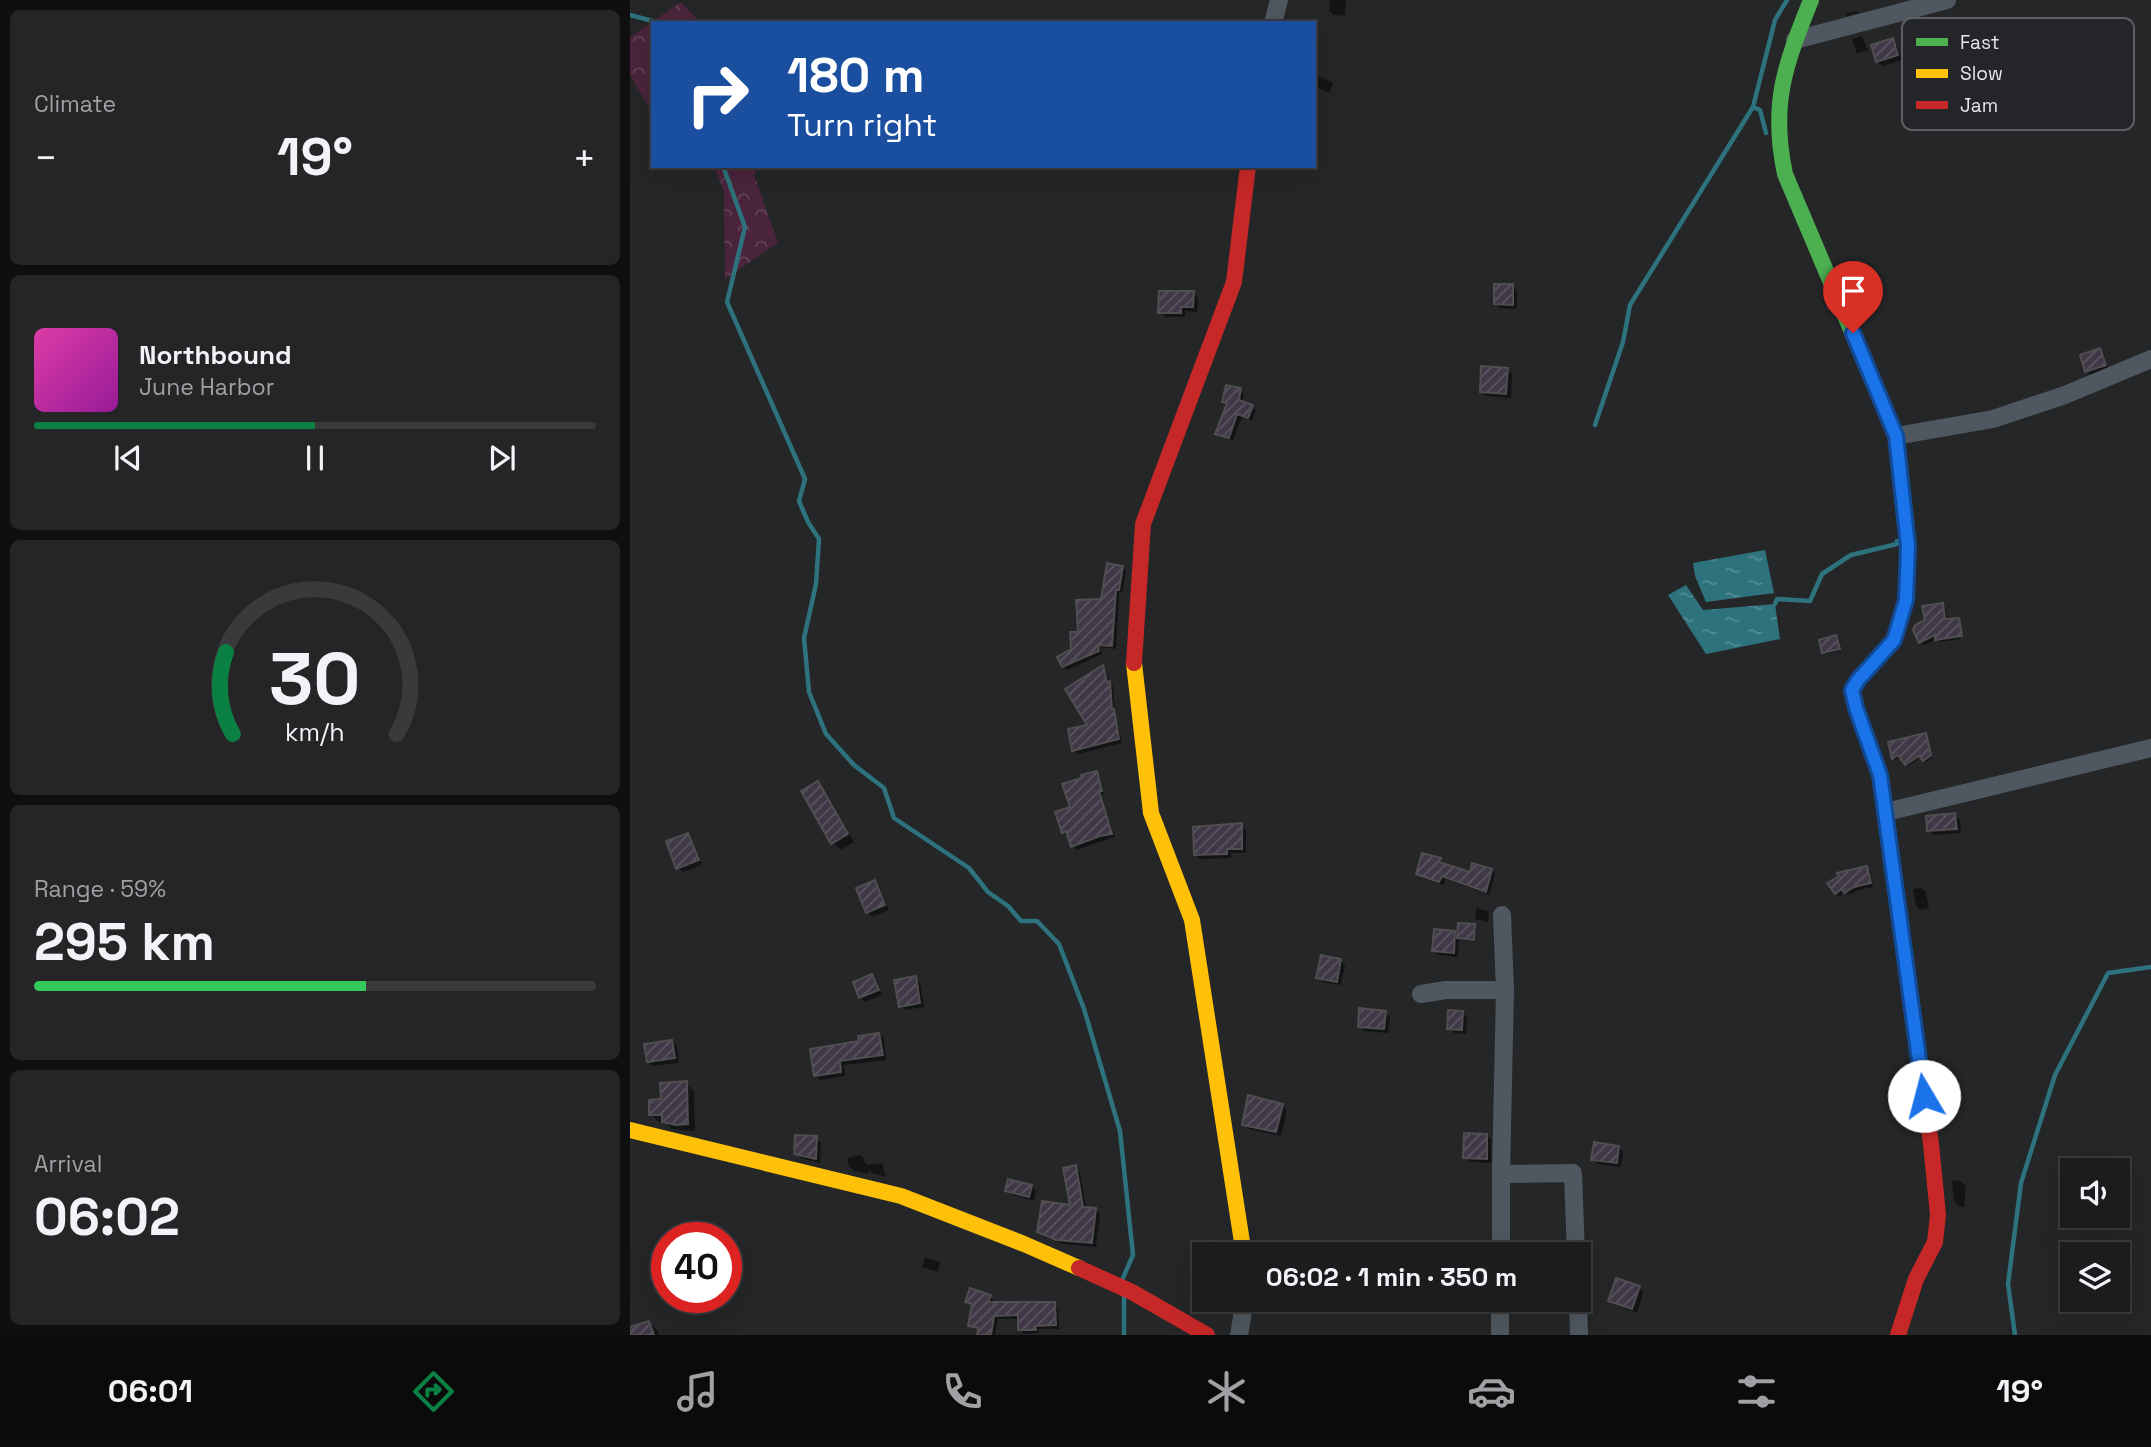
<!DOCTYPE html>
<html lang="en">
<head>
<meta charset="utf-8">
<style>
	:root { --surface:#1c1c1e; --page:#252527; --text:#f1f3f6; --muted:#a0a1a4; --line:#3a3a3c; --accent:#0b8043 }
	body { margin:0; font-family:"Space Grotesk",sans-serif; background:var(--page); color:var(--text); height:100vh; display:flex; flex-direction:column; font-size:26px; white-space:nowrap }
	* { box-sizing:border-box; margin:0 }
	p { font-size:23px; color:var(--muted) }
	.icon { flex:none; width:38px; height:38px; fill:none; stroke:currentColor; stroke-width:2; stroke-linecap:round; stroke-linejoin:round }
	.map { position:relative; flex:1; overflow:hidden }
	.panel { display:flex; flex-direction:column; gap:10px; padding:10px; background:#0f0f10; width:630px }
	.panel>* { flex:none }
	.banner { position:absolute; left:21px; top:21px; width:665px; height:147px; border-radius:0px; box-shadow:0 7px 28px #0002,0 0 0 2px var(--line); background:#1a4fa0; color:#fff; overflow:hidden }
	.buttons { position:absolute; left:1430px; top:1158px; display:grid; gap:14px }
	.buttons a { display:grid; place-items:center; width:70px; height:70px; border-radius:0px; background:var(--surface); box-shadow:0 7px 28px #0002,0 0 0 2px var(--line); font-size:35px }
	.speed { position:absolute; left:21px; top:1222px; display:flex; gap:14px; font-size:35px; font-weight:700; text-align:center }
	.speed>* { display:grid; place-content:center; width:91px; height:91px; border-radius:50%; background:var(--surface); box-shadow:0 7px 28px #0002,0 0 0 2px var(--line); line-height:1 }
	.speed .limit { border:10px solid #d22; background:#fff; color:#111 }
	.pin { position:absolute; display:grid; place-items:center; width:60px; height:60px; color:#fff; margin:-72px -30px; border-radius:50% 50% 50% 0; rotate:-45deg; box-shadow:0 0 7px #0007 }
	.pin .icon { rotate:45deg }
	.me { position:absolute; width:77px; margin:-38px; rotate:352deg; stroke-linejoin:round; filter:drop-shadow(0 0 5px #0008) }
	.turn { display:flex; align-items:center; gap:24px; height:147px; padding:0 21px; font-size:32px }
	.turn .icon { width:91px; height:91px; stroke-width:2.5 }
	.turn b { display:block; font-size:49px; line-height:60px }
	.big { font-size:52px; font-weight:700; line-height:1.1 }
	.panel .tile { flex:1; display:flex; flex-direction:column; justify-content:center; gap:10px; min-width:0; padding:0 24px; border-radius:10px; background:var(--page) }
	.panel .dial { align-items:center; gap:0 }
	.dial svg { height:182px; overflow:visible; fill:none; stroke:var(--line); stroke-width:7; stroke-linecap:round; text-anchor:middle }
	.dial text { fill:var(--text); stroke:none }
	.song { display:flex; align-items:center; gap:21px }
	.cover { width:84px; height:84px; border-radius:10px; background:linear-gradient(135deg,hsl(320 70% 55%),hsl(300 70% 35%)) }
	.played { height:7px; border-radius:4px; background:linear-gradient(90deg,var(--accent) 50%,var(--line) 50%) }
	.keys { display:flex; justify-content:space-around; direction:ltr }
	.heat { display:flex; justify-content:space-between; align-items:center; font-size:38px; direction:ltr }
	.charge { height:10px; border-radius:5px; background:linear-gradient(90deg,#34c759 59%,var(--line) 0) }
	.trip { position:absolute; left:562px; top:1242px; width:399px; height:70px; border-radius:0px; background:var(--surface); box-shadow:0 7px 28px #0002,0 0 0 2px var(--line); font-weight:700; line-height:70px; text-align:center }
	.dock { display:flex; height:112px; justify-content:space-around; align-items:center; background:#0b0b0c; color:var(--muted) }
	.dock .icon { width:49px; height:49px }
	.dock .on { color:var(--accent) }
	.dock b { font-size:32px; color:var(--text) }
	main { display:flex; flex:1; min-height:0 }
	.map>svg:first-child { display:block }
</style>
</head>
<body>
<main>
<section class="panel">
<div class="tile"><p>Climate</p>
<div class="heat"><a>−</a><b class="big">19°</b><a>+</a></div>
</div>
<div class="tile">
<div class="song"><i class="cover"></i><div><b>Northbound</b><p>June Harbor</p></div></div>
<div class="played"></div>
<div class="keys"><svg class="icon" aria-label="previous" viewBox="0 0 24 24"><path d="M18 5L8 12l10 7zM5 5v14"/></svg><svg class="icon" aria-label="pause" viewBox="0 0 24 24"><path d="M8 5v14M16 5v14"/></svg><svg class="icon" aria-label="next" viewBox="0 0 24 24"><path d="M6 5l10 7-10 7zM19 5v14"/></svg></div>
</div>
<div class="tile dial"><svg viewBox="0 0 100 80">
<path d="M14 69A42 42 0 1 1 86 69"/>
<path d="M14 69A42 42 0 0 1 11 33" stroke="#0b8043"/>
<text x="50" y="56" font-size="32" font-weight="700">30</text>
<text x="50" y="72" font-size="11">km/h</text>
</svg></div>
<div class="tile"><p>Range · 59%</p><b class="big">295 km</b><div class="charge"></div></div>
<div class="tile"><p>Arrival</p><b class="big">06:02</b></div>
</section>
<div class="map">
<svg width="1521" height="1335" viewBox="0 0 1521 1335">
	<defs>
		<pattern id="forest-crowns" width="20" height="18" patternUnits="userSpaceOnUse" patternTransform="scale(1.75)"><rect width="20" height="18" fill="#4a243c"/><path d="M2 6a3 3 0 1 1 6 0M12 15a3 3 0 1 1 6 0" fill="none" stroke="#644458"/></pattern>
		<pattern id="water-ripples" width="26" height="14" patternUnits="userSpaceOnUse" patternTransform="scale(1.75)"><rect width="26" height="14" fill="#2d727c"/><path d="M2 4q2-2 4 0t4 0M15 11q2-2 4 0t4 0" fill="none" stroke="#558d95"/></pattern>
		<pattern id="building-hatch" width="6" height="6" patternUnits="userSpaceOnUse" patternTransform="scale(1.75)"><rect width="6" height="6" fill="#403847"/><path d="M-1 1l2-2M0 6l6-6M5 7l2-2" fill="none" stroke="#5b5562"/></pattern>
	</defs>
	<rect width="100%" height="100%" fill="#252628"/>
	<g fill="url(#forest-crowns)">
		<path d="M51,2L71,23H23V114L0,75V37Z"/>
		<path d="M84,166H128L124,175L148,243L95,279L94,192Z"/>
	</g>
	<g fill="url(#water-ripples)">
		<path d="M1135,550L1144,593L1076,602L1065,576L1063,563Z"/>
		<path d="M1056,585L1073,610L1145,604L1150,639L1076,654L1038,595Z"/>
	</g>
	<g fill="#0007">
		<path d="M700,0H716L715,16L703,15L699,11Z"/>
		<path d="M1227,11L1229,13L1217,16L1215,14Z"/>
		<path d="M1232,36L1238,50L1227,54L1222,39Z"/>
		<path d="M1263,40L1267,45L1272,60L1252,66L1247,61Z"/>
		<path d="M689,76L703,83L699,93L685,86Z"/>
		<path d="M883,286L887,291V309L870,308L865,303Z"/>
		<path d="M563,293L568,298L567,312L555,311V317H535L530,312Z"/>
		<path d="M1470,350L1474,355L1479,369L1461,375L1457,371Z"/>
		<path d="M877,370L882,374L881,398L856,396L851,392Z"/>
		<path d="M610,390L614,394L612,403L626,410L622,421L612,417L603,441L588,433L598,405L594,401Z"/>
		<path d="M492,568L496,571L492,593L489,592L486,649L470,647L472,654L437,670L433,666L450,633Z"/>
		<path d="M1312,605L1315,608L1318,621L1329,620L1330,621H1328L1330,639L1310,642L1307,639L1294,645L1291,642L1297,621Z"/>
		<path d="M1206,637L1211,651L1196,654L1194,653Z"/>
		<path d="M473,667L483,687L485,713L492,743L448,754L444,750L460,726Z"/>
		<path d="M1296,735L1302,757L1296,762L1291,757L1278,766L1271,756L1265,760L1264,759L1260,744Z"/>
		<path d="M467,773L470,777L474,794L471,795L485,837L446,850L439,835L433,832L454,779Z"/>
		<path d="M187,784L195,791L224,842L210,850L203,842Z"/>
		<path d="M1325,815L1330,820L1331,833L1303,835L1299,830Z"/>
		<path d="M611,825L616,830V853H601V858L570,859L565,855Z"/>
		<path d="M58,835L62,839L72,865L53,872L48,868Z"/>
		<path d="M810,860L813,864L841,875L862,870L865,874L859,895L816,879L813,885L792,878L788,874Z"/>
		<path d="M1236,868L1240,871L1243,887L1228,890L1219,895L1216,892L1209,897L1206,893Z"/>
		<path d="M244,882L249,887L259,910L242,917L238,912Z"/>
		<path d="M1291,888L1296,892L1299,908L1290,910L1286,905L1283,889Z"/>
		<path d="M846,908L859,911L858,922L845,919Z"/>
		<path d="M844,926L846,928L845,941L829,940L828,957L809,955L804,951L825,932L829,936Z"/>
		<path d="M710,960L715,965L711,985L693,982L688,977Z"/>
		<path d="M242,976L247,981L252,995L235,1002L230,997Z"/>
		<path d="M285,978L290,983L294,1007L275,1010L270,1006Z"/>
		<path d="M832,1012L837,1017L836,1034L824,1033L819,1029Z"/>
		<path d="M755,1013L760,1017L758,1033L734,1031L730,1026Z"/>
		<path d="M249,1034L254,1039L256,1060L214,1065L215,1076L190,1080L185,1076L231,1043Z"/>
		<path d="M42,1042L47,1046L49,1063L23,1066L18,1062Z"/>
		<path d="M56,1083L64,1091L65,1131L42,1129L35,1122H29L21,1114L32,1101Z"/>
		<path d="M652,1105L657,1110L651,1136L619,1129L614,1125Z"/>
		<path d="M857,1136L861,1140V1163L840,1162L835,1157Z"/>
		<path d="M186,1138L191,1143L190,1163L171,1158L166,1153Z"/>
		<path d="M989,1147L993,1152L991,1167L968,1164L963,1159Z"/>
		<path d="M231,1155L237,1165L252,1163L256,1177L242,1173L238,1169L239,1174L224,1171L219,1166L217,1158Z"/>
		<path d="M445,1167L450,1172L456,1209L465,1210L470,1214L466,1247L433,1244L414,1237L409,1232L442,1207Z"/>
		<path d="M1322,1180L1331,1181L1336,1186L1334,1207H1329L1324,1202Z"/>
		<path d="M401,1186L406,1191L404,1201L382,1195L377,1190Z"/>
		<path d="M295,1257L310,1262L308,1272L292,1267Z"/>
		<path d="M1009,1288L1013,1293L1007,1313L985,1305L980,1301Z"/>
		<path d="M360,1297L364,1301L363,1304H424L428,1308L429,1329H409V1333L394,1334L390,1330V1319H368L365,1335H349V1331L339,1325L343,1306L337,1301Z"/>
		<path d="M19,1323L27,1330L29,1335H0V1329Z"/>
	</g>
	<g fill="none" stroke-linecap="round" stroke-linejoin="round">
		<g stroke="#2d727c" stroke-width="4.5">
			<path d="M0,15L30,23"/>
			<path d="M1123,107L1130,110L1136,133"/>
			<path d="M93,166L115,227L97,302L175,479L169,501L178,522L189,539L186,584L174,638L179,692L196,734L224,765L254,788L264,818L339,868L358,892L378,906L391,921H407L429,944L454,1009L490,1131L503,1255L493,1278"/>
			<path d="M965,425L993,342L1000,305L1123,107L1145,20L1157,0"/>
			<path d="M1145,604L1147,599L1180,601L1192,574L1221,555L1267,544V541"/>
			<path d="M494,1297V1335"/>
			<path d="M1385,1335L1378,1284L1391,1183L1425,1075L1478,973L1521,967"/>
		</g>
	</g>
	<g fill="url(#building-hatch)" stroke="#4f4e50" stroke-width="2">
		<path d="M1263,38L1268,55L1246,62L1241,45Z"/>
		<path d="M864,284H883V305L864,304Z"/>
		<path d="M529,291H564L563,307H551V313H528Z"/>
		<path d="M1470,348L1476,365L1455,372L1450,355Z"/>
		<path d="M851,366L878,368L876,394L850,392Z"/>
		<path d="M596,385L611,388L609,400L623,405L618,418L607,414L599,438L585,434L597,403L592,402Z"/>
		<path d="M477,563L493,566L489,590H486L482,646L468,645L469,651L432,667L427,657L441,649L440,632H448L446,600L471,599Z"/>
		<path d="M1313,603L1315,619L1329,618L1332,636L1305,640V635L1289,643L1283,630L1285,625L1295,620L1292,606Z"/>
		<path d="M1206,635L1210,649L1192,653L1189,640Z"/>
		<path d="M473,665L477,682L480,681L482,709H484L489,739L442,751L438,729L457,725L435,689Z"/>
		<path d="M1296,733L1301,755L1293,761L1289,756L1275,765L1268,755L1262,759L1258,742Z"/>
		<path d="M467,771L472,791H469L482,834L470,836L441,847L436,831L432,833L425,812L440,807L432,784L452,778L451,775Z"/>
		<path d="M188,781L218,834L201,844L171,791Z"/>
		<path d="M1325,813L1327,829L1297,831L1296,816Z"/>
		<path d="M612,823V849H597V854L564,855L563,827Z"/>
		<path d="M58,833L69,860L46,869L36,841Z"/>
		<path d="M792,853L811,858L809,862L840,872L842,863L862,869L856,892L812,876L809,882L786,874Z"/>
		<path d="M1237,866L1241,883L1224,887L1214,893L1212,889L1205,894L1197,883L1209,876L1207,873Z"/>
		<path d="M245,880L255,905L236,913L226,888Z"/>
		<path d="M828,923L845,924L844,940L827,938Z"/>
		<path d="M804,929L825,931L824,953L802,951Z"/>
		<path d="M691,955L711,959L707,982L686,978Z"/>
		<path d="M242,974L249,990L229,998L223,982Z"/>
		<path d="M286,976L290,1003L269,1007L264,980Z"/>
		<path d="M729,1008L756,1011L754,1029L728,1027Z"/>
		<path d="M818,1010L833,1011L832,1030L817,1029Z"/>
		<path d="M249,1033L253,1055L210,1061L211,1072L184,1076L180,1049L229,1041L228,1036Z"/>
		<path d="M42,1040L45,1058L17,1062L14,1044Z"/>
		<path d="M57,1081L58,1124L46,1125L32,1122V1115H19V1100L31,1099L30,1083Z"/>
		<path d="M618,1095L653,1104L646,1132L612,1125Z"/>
		<path d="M834,1133L857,1134V1159L833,1158Z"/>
		<path d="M165,1135L187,1136L186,1159L164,1154Z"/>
		<path d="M964,1142L989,1146L987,1163L961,1160Z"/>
		<path d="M446,1165L453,1207L466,1208L462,1243L426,1240L407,1232L412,1201L440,1205L433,1168Z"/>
		<path d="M378,1179L402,1185L399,1197L375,1191Z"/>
		<path d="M986,1278L1010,1286L1002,1309L978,1301Z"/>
		<path d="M340,1288L361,1295L358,1302H425L426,1325L405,1326L406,1330H388V1315L364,1316L361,1335H347L348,1328L338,1326L342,1304L335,1302Z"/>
		<path d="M19,1321L24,1335H0V1327Z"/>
	</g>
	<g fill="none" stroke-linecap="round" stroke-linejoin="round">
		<g stroke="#4f5860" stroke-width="18">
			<path d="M643,23L649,0"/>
			<path d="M1165,40L1317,0"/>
			<path d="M1266,436L1363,419L1435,395L1521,359"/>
			<path d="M1256,812L1521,748"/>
			<path d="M872,915L875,990L871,1174L943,1173L946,1255"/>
			<path d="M791,994L816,990H875"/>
			<path d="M871,1255V1174"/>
			<path d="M948,1300L949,1335"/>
			<path d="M609,1335L615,1300"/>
			<path d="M870,1335V1300"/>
		</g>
		<path stroke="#4caf50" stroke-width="16" d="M1181,0C1155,65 1140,104 1155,174L1249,396"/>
		<g stroke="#ffc107" stroke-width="16">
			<path d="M1249,396L1266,436L1278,546L1276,600L1264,640L1228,680L1222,690L1226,708L1250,775L1263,870"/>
			<path d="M504,663L521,813L562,920L614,1255"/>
			<path d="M0,1130L271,1196L394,1244L449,1268"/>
		</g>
		<g stroke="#c62828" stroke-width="16">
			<path d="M504,663L513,524L604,282L618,166"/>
			<path d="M1263,870L1301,1144L1308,1215L1305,1242L1286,1279L1268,1335"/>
			<path d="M449,1268L502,1292L577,1335"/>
		</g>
	</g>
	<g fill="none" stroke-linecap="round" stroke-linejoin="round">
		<defs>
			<path id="route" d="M1223,333L1266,436L1278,546L1276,600L1264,640L1228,680L1222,690L1226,708L1250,775L1294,1096"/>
		</defs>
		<use href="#route" stroke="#114b97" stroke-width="18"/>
		<use href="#route" stroke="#1a73e8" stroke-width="12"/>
	</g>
	<rect x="1272" y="18" width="232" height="112" rx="10" fill="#242529" stroke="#5e5f63" stroke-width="2"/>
	<rect x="1286" y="38" width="32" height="8" fill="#4caf50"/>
	<rect x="1286" y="69" width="32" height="9" fill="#ffc107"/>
	<rect x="1286" y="101" width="32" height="8" fill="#c62828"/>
	<g font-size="19" fill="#e5e6e9">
		<text x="1330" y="49">Fast</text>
		<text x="1330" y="80">Slow</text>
		<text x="1330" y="112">Jam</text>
	</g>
</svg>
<div class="buttons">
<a><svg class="icon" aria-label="sound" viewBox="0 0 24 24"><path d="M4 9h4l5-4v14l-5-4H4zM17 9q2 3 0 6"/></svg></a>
<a><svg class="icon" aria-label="layers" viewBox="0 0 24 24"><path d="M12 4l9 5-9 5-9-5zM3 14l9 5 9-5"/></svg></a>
</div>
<div class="speed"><div class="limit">40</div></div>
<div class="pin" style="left:1223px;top:333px;background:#d93025"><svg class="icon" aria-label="arrive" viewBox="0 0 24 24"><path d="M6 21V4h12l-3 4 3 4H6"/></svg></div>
<svg class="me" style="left:1294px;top:1096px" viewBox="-20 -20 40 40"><circle r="19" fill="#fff"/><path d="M0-13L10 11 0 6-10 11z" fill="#1a73e8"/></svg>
<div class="trip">06:02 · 1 min · 350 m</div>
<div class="banner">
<div class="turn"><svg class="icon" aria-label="right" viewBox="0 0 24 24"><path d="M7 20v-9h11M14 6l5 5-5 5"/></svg><div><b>180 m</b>Turn right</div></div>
</div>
</div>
</main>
<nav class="dock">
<b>06:01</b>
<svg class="icon on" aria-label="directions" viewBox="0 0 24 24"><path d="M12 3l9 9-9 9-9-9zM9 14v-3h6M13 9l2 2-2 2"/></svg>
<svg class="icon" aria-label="music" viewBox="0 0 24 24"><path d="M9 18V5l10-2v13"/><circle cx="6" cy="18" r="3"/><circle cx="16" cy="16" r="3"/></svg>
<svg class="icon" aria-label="phone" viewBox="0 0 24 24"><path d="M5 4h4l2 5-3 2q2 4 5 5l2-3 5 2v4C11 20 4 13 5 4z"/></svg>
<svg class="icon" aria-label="climate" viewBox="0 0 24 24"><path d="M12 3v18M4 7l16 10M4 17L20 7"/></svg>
<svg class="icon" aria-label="car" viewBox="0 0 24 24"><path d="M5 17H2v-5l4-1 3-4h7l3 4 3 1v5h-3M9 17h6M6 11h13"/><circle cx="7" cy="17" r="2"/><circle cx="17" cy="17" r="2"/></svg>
<svg class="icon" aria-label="filters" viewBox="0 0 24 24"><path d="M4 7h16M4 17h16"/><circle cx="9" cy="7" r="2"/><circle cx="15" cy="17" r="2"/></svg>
<b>19°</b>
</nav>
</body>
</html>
